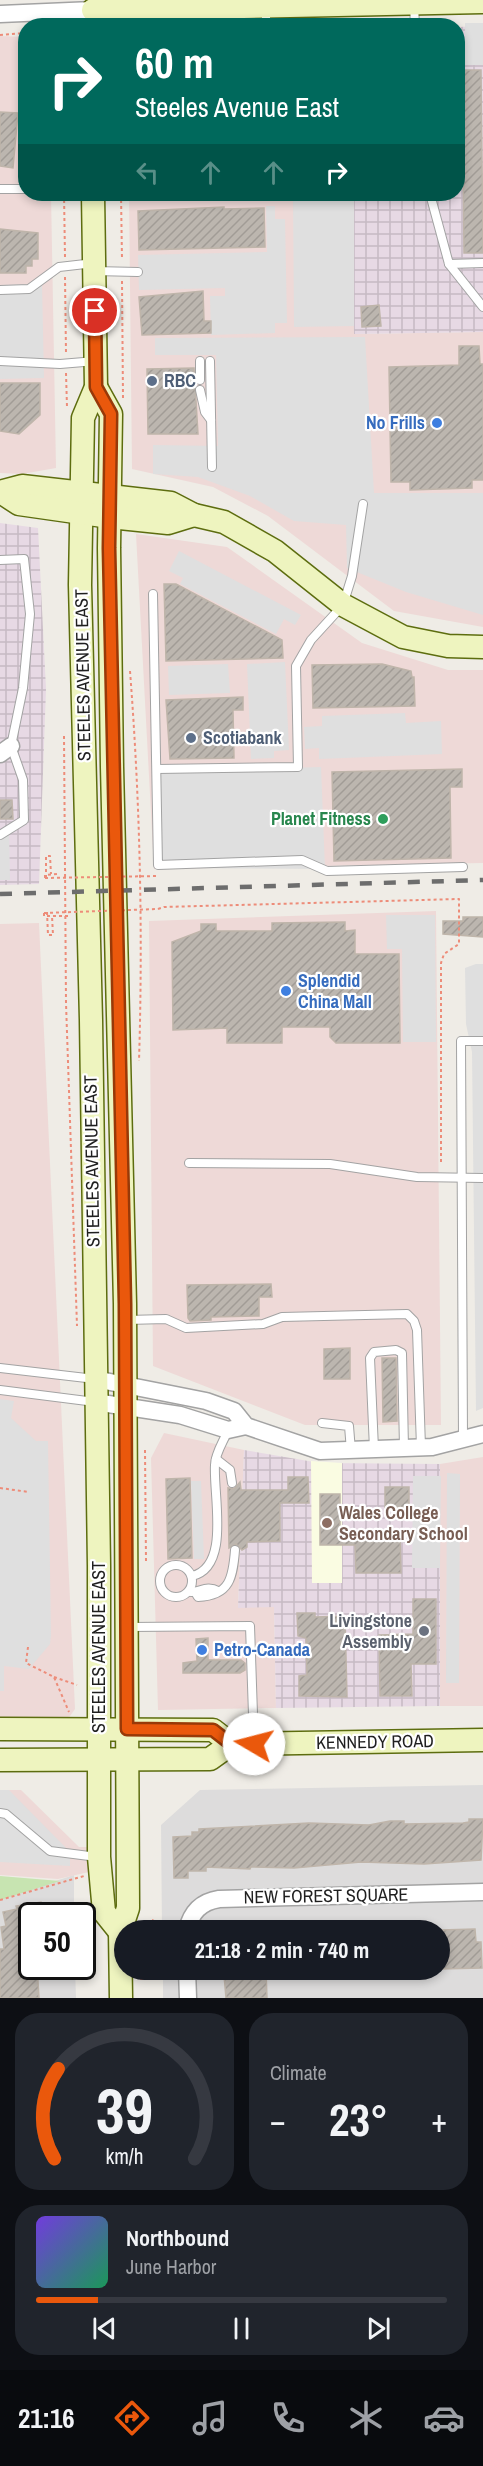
<!DOCTYPE html>
<html lang="en">
<head>
<meta charset="utf-8">
<style>
	:root { --surface:#171b24; --page:#20242c; --text:#f1f3f6; --muted:#9ea1a6; --line:#363941; --accent:#ea580c }
	body { margin:0; font-family:"Archivo Narrow",sans-serif; background:var(--page); color:var(--text); height:100vh; display:flex; flex-direction:column; font-size:22px; white-space:nowrap }
	* { box-sizing:border-box; margin:0 }
	p { font-size:20px; color:var(--muted) }
	.icon { flex:none; width:33px; height:33px; fill:none; stroke:currentColor; stroke-width:2; stroke-linecap:round; stroke-linejoin:round }
	.map { position:relative; height:1998px; overflow:hidden }
	.details { display:flex; flex-direction:column; gap:15px; padding:15px; background:#0d0f14; flex:1 }
	.details>* { flex:none }
	.top-card { position:absolute; left:18px; top:18px; width:447px; height:183px; border-radius:24px; box-shadow:0 3px 9px #0003; background:#00695c; color:#fff; overflow:hidden }
	.speed { position:absolute; left:18px; top:1902px; display:flex; gap:12px; font-size:30px; font-weight:700; text-align:center }
	.speed>* { display:grid; place-content:center; width:78px; height:78px; border-radius:50%; background:var(--surface); box-shadow:0 3px 9px #0003; line-height:1 }
	.speed .limit { border:3px solid #111; border-radius:9px; background:#fff; color:#111 }
	.pin { position:absolute; display:grid; place-items:center; width:51px; height:51px; color:#fff; margin:-26px; border:3px solid #fff; border-radius:50%; box-shadow:0 2px 6px #0007 }
	.me { position:absolute; width:66px; margin:-33px; rotate:278deg; stroke-linejoin:round; filter:drop-shadow(0 0 4px #0008) }
	.turn { display:flex; align-items:center; gap:21px; height:126px; padding:0 18px; font-size:27px }
	.turn .icon { width:78px; height:78px; stroke-width:2.5 }
	.turn b { display:block; font-size:42px; line-height:51px }
	.lanes { display:flex; align-items:center; height:57px; padding:0 18px; background:#0003; justify-content:center; gap:30px; direction:ltr }
	.lanes .off { opacity:.35 }
	.big { font-size:45px; font-weight:800; line-height:1.1 }
	.details .card { flex:1; display:flex; flex-direction:column; justify-content:center; gap:9px; min-width:0; padding:0 21px; border-radius:24px; background:var(--page) }
	.details .dial { align-items:center; gap:0 }
	.dial svg { height:156px; overflow:visible; fill:none; stroke:var(--line); stroke-width:7; stroke-linecap:round; text-anchor:middle }
	.dial text { fill:var(--text); stroke:none }
	.song { display:flex; align-items:center; gap:18px }
	.cover { width:72px; height:72px; border-radius:9px; background:linear-gradient(135deg,hsl(260 70% 55%),hsl(150 70% 35%)) }
	.played { height:6px; border-radius:3px; background:linear-gradient(90deg,var(--accent) 15%,var(--line) 15%) }
	.keys { display:flex; justify-content:space-around; direction:ltr }
	.heat { display:flex; justify-content:space-between; align-items:center; font-size:33px; direction:ltr }
	.details .tiles { flex:1; display:grid; gap:15px; grid-template-columns:1fr 1fr }
	.card:last-child { grid-column:span 2 }
	.trip { position:absolute; left:114px; top:1920px; width:336px; height:60px; border-radius:30px; background:var(--surface); box-shadow:0 3px 9px #0003; font-weight:800; line-height:60px; text-align:center }
	.tab-bar { display:flex; height:96px; justify-content:space-around; align-items:center; background:#090b0e; color:var(--muted) }
	.tab-bar .icon { width:42px; height:42px }
	.tab-bar .current { color:var(--accent) }
	.tab-bar b { font-size:27px; color:var(--text) }
	.map>svg:first-child { display:block }
</style>
</head>
<body>
<div class="map">
<svg width="483" height="1998" viewBox="0 0 483 1998">
	<defs>
		<pattern id="industrial-grid" width="8" height="8" patternUnits="userSpaceOnUse" patternTransform="scale(1.5)"><rect width="8" height="8" fill="#e7d9e4"/><path d="M0 4h8M4 0v8" fill="none" stroke="#c6bac3"/></pattern>
		<pattern id="building-hatch" width="6" height="6" patternUnits="userSpaceOnUse" patternTransform="scale(1.5)"><rect width="6" height="6" fill="#bcb6af"/><path d="M-1 1l2-2M0 6l6-6M5 7l2-2" fill="none" stroke="#a19c96"/></pattern>
	</defs>
	<rect width="100%" height="100%" fill="#efece6"/>
	<g fill="#dddcdc">
		<path d="M483,1785V1998H163V1970H440V1930H162L161,1825L200,1790Z"/>
		<path d="M74,1875V1915L32,1916V1966L75,1967L76,1998H0V1899Z"/>
	</g>
	<g fill="#eed9d7">
		<path d="M0,36L25,37L26,194H51L56,468L22,474L0,473Z"/>
		<path d="M129,194H352L354,334L483,332V627L394,611L268,516L213,487L132,469Z"/>
		<path d="M136,534L227,547L362,643L448,670H483V863L154,869Z"/>
		<path d="M436,911L441,1425H305L153,1366L149,921Z"/>
		<path d="M39,923L75,1709L65,1723H0V924Z"/>
		<path d="M164,1433L244,1450L238,1607H274L276,1708L158,1710L151,1458Z"/>
		<path d="M483,1457V1706H440V1464Z"/>
		<path d="M0,1790H21L79,1847H89V1872L58,1879L0,1875Z"/>
	</g>
	<g fill="url(#industrial-grid)">
		<path d="M483,26V332L354,334L352,194H458V27Z"/>
		<path d="M0,523L38,528L46,689L39,884L0,885Z"/>
		<path d="M244,1450L320,1463L440,1464V1706L276,1708L274,1607L238,1608Z"/>
	</g>
	<path fill="#fafce2" d="M311,1461L342,1463V1583H312Z"/>
	<path fill="#c7e4b1" d="M0,1876L60,1881L0,1900Z"/>
	<g fill="#dfdfdf">
		<rect x="465" y="23" width="18" height="42"/>
		<path d="M293,194H354V326L294,327Z"/>
		<path d="M266,206H275V219H285L287,323H275V333L211,335L210,296H225V288L139,290L138,255L267,252Z"/>
		<path d="M42,284L44,378L0,379V285Z"/>
		<path d="M365,337L374,493H483V615L406,592L347,568L346,525L294,521L250,496L198,477L153,474V445L218,446L216,355H155V338Z"/>
		<path d="M179,551L301,615L295,625L284,619L276,634L180,584L183,578L169,571Z"/>
		<path d="M285,662L289,750L274,751V758L251,759L247,664Z"/>
		<path d="M228,664L230,693L169,695L168,666Z"/>
		<path d="M405,713L406,723L441,721L442,754L319,759V748L305,749L304,727L322,726V716Z"/>
		<path d="M321,767L325,869L157,868L156,772Z"/>
		<path d="M0,831H9L10,880H0Z"/>
		<path d="M386,915H435L436,1042H403L402,949H387Z"/>
		<path d="M476,964H483V1408L476,1411L472,1052L466,1024L465,968Z"/>
		<path d="M0,1399L14,1401L11,1418L36,1441H48L51,1635L50,1644L29,1669L4,1666V1691H0Z"/>
		<path d="M447,1473L460,1474L459,1683H446Z"/>
		<path d="M413,1476H441L440,1568H412Z"/>
		<path d="M191,1481H201L204,1559H194Z"/>
		<path d="M0,1790H9L70,1852V1866L0,1862Z"/>
	</g>
	<g fill="url(#building-hatch)" stroke="#bfb5aa" stroke-width="1.5">
		<path d="M458,70H481L483,253H464L463,157H458Z"/>
		<path d="M0,112L18,113L13,168L0,166Z"/>
		<path d="M224,207V209L264,208L265,247L139,250L138,211Z"/>
		<path d="M0,229L38,233V259H32V266H26V273H0Z"/>
		<path d="M203,291L204,321H211V333L142,335L139,297Z"/>
		<path d="M379,305L381,326L362,327L361,307Z"/>
		<path d="M459,346H479L480,364H483V480H472V488L410,490V482H391L389,367L459,365Z"/>
		<path d="M194,368L198,434H148L147,369Z"/>
		<path d="M0,383H40V415L19,434L0,431Z"/>
		<path d="M164,584H176L282,640L283,658L166,661Z"/>
		<path d="M382,664L411,671L412,677H414L415,706L313,708L312,665Z"/>
		<path d="M243,697V710H233L234,758L170,759L166,700Z"/>
		<path d="M462,769V787H450L451,858L334,861L332,772Z"/>
		<path d="M0,800H12L13,819H0Z"/>
		<path d="M463,917H483V937L443,934V921H463Z"/>
		<path d="M345,922V931L355,930V954H399L400,1043H336L330,1037V1027H282V1043H227V1028L173,1030L172,942L201,931V924H216V931H272V923Z"/>
		<path d="M271,1284L272,1297H259V1316L211,1317V1320L190,1321L188,1318L187,1285Z"/>
		<path d="M350,1348V1379H324V1349Z"/>
		<path d="M382,1358H396L397,1421L383,1422Z"/>
		<path d="M288,1477H308L309,1503H280V1541L247,1542V1547L242,1550L236,1544L229,1548L228,1488L234,1489L240,1482L241,1490H288Z"/>
		<path d="M190,1478L192,1558L168,1559L166,1479Z"/>
		<path d="M385,1487H409V1507L385,1508Z"/>
		<path d="M320,1494H340V1532L400,1531L401,1573H356L355,1545H320Z"/>
		<path d="M413,1599H436V1664H411L412,1696H380L379,1635L413,1634Z"/>
		<path d="M297,1613H315V1617L345,1616L347,1697L299,1696V1676L307,1675L306,1638L298,1636Z"/>
		<path d="M208,1638V1660H241L245,1663V1670L240,1673H183V1663L197,1661L196,1639Z"/>
		<path d="M469,1819H483L481,1860L424,1864L361,1862L294,1868L251,1867L250,1869L206,1867V1871H188V1878H174L173,1837L192,1836V1832H199V1829L309,1823L369,1825L390,1821H404V1824L463,1823L469,1822Z"/>
		<path d="M41,1902L43,1916H32V1966H37L39,1998H0V1949H4L1,1927L6,1926L3,1912L17,1909L16,1906Z"/>
		<path d="M475,1929L476,1942H481L482,1968L440,1969V1930Z"/>
		<path d="M243,1971H266L267,1998H226L224,1975H239Z"/>
	</g>
	<g fill="none" stroke-linecap="round" stroke-linejoin="round">
		<defs>
			<g id="lane">
				<path d="M414,5L415,26"/>
				<path d="M266,8V26"/>
				<path d="M0,189H26"/>
				<path d="M430,194L449,264L483,263"/>
				<path d="M449,264L483,307"/>
				<path d="M94,271L138,272"/>
				<path d="M0,290L29,289L59,267L94,263"/>
				<path d="M0,361L60,364L96,361"/>
				<path d="M210,361L212,467"/>
				<path d="M200,380V361"/>
				<path d="M200,390L205,412L211,420"/>
				<path d="M0,560L24,559L30,614L23,688L11,746L23,780L24,820L0,835"/>
				<path d="M153,594L158,865L302,860L327,871L463,867"/>
				<path d="M157,769L298,767L296,666L311,640L343,605L352,576L363,504"/>
				<path d="M189,1163L330,1164L417,1177L483,1178"/>
				<path d="M127,1320L166,1319L186,1328L263,1324L282,1317L407,1314L414,1321L417,1330L421,1447"/>
				<path d="M0,1368L95,1379"/>
				<path d="M0,1390L95,1402"/>
				<path d="M322,1423L349,1426L351,1451"/>
				<path d="M463,1439L461,1041H483"/>
				<path d="M374,1449L370,1358L374,1352L396,1350L402,1353L404,1448"/>
				<path d="M216,1459L230,1470L232,1483"/>
				<circle cx="176" cy="1581" r="16"/>
				<path d="M192,1576C231,1567 213,1496 215,1465C215,1453 224,1441 228,1430"/>
				<path d="M191,1592C200,1592 207,1585 218,1591"/>
				<path d="M195,1592L198,1597C230,1596 233,1577 235,1550"/>
				<path d="M129,1627L250,1626L254,1744"/>
				<path d="M0,1813L6,1814L50,1851L97,1857"/>
			</g>
			<g id="street">
				<path d="M0,14L93,10"/>
				<path d="M0,754L11,746"/>
				<path d="M95,1379L206,1401L234,1411L246,1426L320,1451L432,1447L483,1434"/>
				<path d="M95,1402L180,1415L228,1430L246,1426"/>
				<path d="M187,1930C191,1913 200,1902 219,1899L483,1892"/>
				<path d="M187,1970L188,1998"/>
			</g>
			<g id="secondary">
				<path d="M93,10L483,2"/>
				<path d="M93,194L96,387L83,418L80,585L91,1020L99,1566V1857L104,1912L120,1932"/>
				<path d="M96,387L111,414L109,548L112,767L125,1304L128,1908L120,1932L121,1998"/>
				<path d="M0,492L22,486L171,503L194,515L224,522L275,551L343,605L403,637L448,646L483,647"/>
				<path d="M2,493L19,504L110,517L168,523L194,515"/>
				<path d="M0,1729L213,1730L231,1744"/>
				<path d="M0,1760L210,1759L231,1744L483,1740"/>
			</g>
		</defs>
		<use href="#lane" stroke="#a3a3a3" stroke-width="10"/>
		<use href="#street" stroke="#a3a3a3" stroke-width="19"/>
		<use href="#secondary" stroke="#5d6d0f" stroke-width="25"/>
		<g stroke="#ed8c79" stroke-width="2" stroke-dasharray="3 3" stroke-linecap="butt">
			<path d="M0,35L26,33"/>
			<path d="M64,194L65,257"/>
			<path d="M121,194L122,260"/>
			<path d="M65,277L66,353"/>
			<path d="M122,281L123,398"/>
			<path d="M66,373L67,407"/>
			<path d="M130,671C140,801 143,931 139,1061"/>
			<path d="M64,736L66,1003L77,1326"/>
			<path d="M45,878V875L57,874"/>
			<path d="M46,878V856H50L51,874"/>
			<path d="M158,909L164,907L459,899V944L444,954L441,963V1165"/>
			<path d="M47,912L48,935H53L52,916"/>
			<path d="M44,913V916H71"/>
			<path d="M145,1450L146,1561"/>
			<path d="M0,1488L29,1492"/>
			<path d="M28,1647L26,1663L54,1677L69,1712"/>
			<path d="M54,1677L77,1685"/>
			<path d="M0,1900L84,1876"/>
			<path d="M152,1920L173,1930"/>
			<path d="M140,1979H173"/>
		</g>
		<use href="#lane" stroke="#fff" stroke-width="8"/>
		<use href="#street" stroke="#fff" stroke-width="16"/>
		<use href="#secondary" stroke="#eef4bf" stroke-width="22"/>
		<path stroke="#6d6d6d" stroke-width="4.5" stroke-dasharray="12 12" stroke-linecap="butt" d="M0,894L483,880"/>
		<g stroke="#ed8c79" stroke-width="2" stroke-dasharray="3 3" stroke-linecap="butt">
			<path d="M45,878L158,876"/>
			<path d="M44,913L158,909"/>
		</g>
	</g>
	<g fill="none" stroke-linecap="round" stroke-linejoin="round">
		<defs>
			<path id="route" d="M95,311L96,387L111,414L109,548L125,1304L127,1729L213,1730L231,1744H254"/>
		</defs>
		<use href="#route" stroke="#983908" stroke-width="15"/>
		<use href="#route" stroke="#ea580c" stroke-width="10"/>
	</g>
	<g fill="#5c6f8a" stroke="#fff" stroke-width="2">
		<circle cx="152" cy="381" r="6"/>
		<circle cx="191" cy="738" r="6"/>
	</g>
	<g fill="#3f7fe0" stroke="#fff" stroke-width="2">
		<circle cx="437" cy="423" r="6"/>
		<circle cx="286" cy="991" r="6"/>
		<circle cx="202" cy="1650" r="6"/>
	</g>
	<circle fill="#2e9e5b" stroke="#fff" stroke-width="2" cx="383" cy="819" r="6"/>
	<circle fill="#8d6e63" stroke="#fff" stroke-width="2" cx="327" cy="1523" r="6"/>
	<circle fill="#6b7280" stroke="#fff" stroke-width="2" cx="424" cy="1631" r="6"/>
	<g text-anchor="middle" stroke-width="4.5" stroke-linejoin="round" paint-order="stroke">
		<g font-size="18" font-weight="bold" fill="#4e5e75" stroke="#fff" text-anchor="start">
			<text x="164" y="387">RBC</text>
			<text x="203" y="744">Scotiabank</text>
		</g>
		<g font-size="18" font-weight="bold" fill="#366cbe" stroke="#fff" text-anchor="start">
			<text x="425" y="429" text-anchor="end">No Frills</text>
			<text x="298" y="987">Splendid<tspan x="298" dy="21">China Mall</tspan></text>
			<text x="214" y="1656">Petro-Canada</text>
		</g>
		<g font-size="18" fill="#1f1f1f" stroke="#fff">
			<text transform="translate(83 675) rotate(-91)" y="6">STEELES AVENUE EAST</text>
			<text transform="translate(92 1161) rotate(-91)" y="6">STEELES AVENUE EAST</text>
			<text transform="translate(99 1647) rotate(-90)" y="6">STEELES AVENUE EAST</text>
			<text transform="translate(375 1742) rotate(-1)" y="6">KENNEDY ROAD</text>
			<text transform="translate(326 1896) rotate(-1)" y="6">NEW FOREST SQUARE</text>
		</g>
		<g font-size="18" font-weight="bold" fill="#27864d" stroke="#fff" text-anchor="end">
			<text x="371" y="825">Planet Fitness</text>
		</g>
		<g font-size="18" font-weight="bold" fill="#785e54" stroke="#fff" text-anchor="start">
			<text x="339" y="1519">Wales College<tspan x="339" dy="21">Secondary School</tspan></text>
		</g>
		<g font-size="18" font-weight="bold" fill="#5b616d" stroke="#fff" text-anchor="end">
			<text x="412" y="1627">Livingstone<tspan x="412" dy="21">Assembly</tspan></text>
		</g>
	</g>
</svg>
<div class="speed"><div class="limit">50</div></div>
<div class="pin" style="left:95px;top:311px;background:#d93025"><svg class="icon" aria-label="arrive" viewBox="0 0 24 24"><path d="M6 21V4h12l-3 4 3 4H6"/></svg></div>
<svg class="me" style="left:254px;top:1744px" viewBox="-20 -20 40 40"><circle r="19" fill="#fff"/><path d="M0-13L10 11 0 6-10 11z" fill="#ea580c"/></svg>
<div class="trip">21:18 · 2 min · 740 m</div>
<div class="top-card">
<div class="turn"><svg class="icon" aria-label="right" viewBox="0 0 24 24"><path d="M7 20v-9h11M14 6l5 5-5 5"/></svg><div><b>60 m</b>Steeles Avenue East</div></div>
<div class="lanes"><svg class="icon off" aria-label="left" viewBox="0 0 24 24"><path d="M17 20v-9H6M10 6l-5 5 5 5"/></svg><svg class="icon off" aria-label="ahead" viewBox="0 0 24 24"><path d="M12 20V5M6 11l6-6 6 6"/></svg><svg class="icon off" aria-label="ahead" viewBox="0 0 24 24"><path d="M12 20V5M6 11l6-6 6 6"/></svg><svg class="icon" aria-label="right" viewBox="0 0 24 24"><path d="M7 20v-9h11M14 6l5 5-5 5"/></svg></div>
</div>
</div>
<section class="details">
<div class="tiles">
<div class="card dial"><svg viewBox="0 0 100 80">
<path d="M14 69A42 42 0 1 1 86 69"/>
<path d="M14 69A42 42 0 0 1 16 23" stroke="#ea580c"/>
<text x="50" y="56" font-size="32" font-weight="700">39</text>
<text x="50" y="72" font-size="11">km/h</text>
</svg></div>
<div class="card"><p>Climate</p>
<div class="heat"><a>−</a><b class="big">23°</b><a>+</a></div>
</div>
<div class="card">
<div class="song"><i class="cover"></i><div><b>Northbound</b><p>June Harbor</p></div></div>
<div class="played"></div>
<div class="keys"><svg class="icon" aria-label="previous" viewBox="0 0 24 24"><path d="M18 5L8 12l10 7zM5 5v14"/></svg><svg class="icon" aria-label="pause" viewBox="0 0 24 24"><path d="M8 5v14M16 5v14"/></svg><svg class="icon" aria-label="next" viewBox="0 0 24 24"><path d="M6 5l10 7-10 7zM19 5v14"/></svg></div>
</div>
</div>
</section>
<nav class="tab-bar">
<b>21:16</b>
<svg class="icon current" aria-label="directions" viewBox="0 0 24 24"><path d="M12 3l9 9-9 9-9-9zM9 14v-3h6M13 9l2 2-2 2"/></svg>
<svg class="icon" aria-label="music" viewBox="0 0 24 24"><path d="M9 18V5l10-2v13"/><circle cx="6" cy="18" r="3"/><circle cx="16" cy="16" r="3"/></svg>
<svg class="icon" aria-label="phone" viewBox="0 0 24 24"><path d="M5 4h4l2 5-3 2q2 4 5 5l2-3 5 2v4C11 20 4 13 5 4z"/></svg>
<svg class="icon" aria-label="climate" viewBox="0 0 24 24"><path d="M12 3v18M4 7l16 10M4 17L20 7"/></svg>
<svg class="icon" aria-label="car" viewBox="0 0 24 24"><path d="M5 17H2v-5l4-1 3-4h7l3 4 3 1v5h-3M9 17h6M6 11h13"/><circle cx="7" cy="17" r="2"/><circle cx="17" cy="17" r="2"/></svg>
</nav>
</body>
</html>
